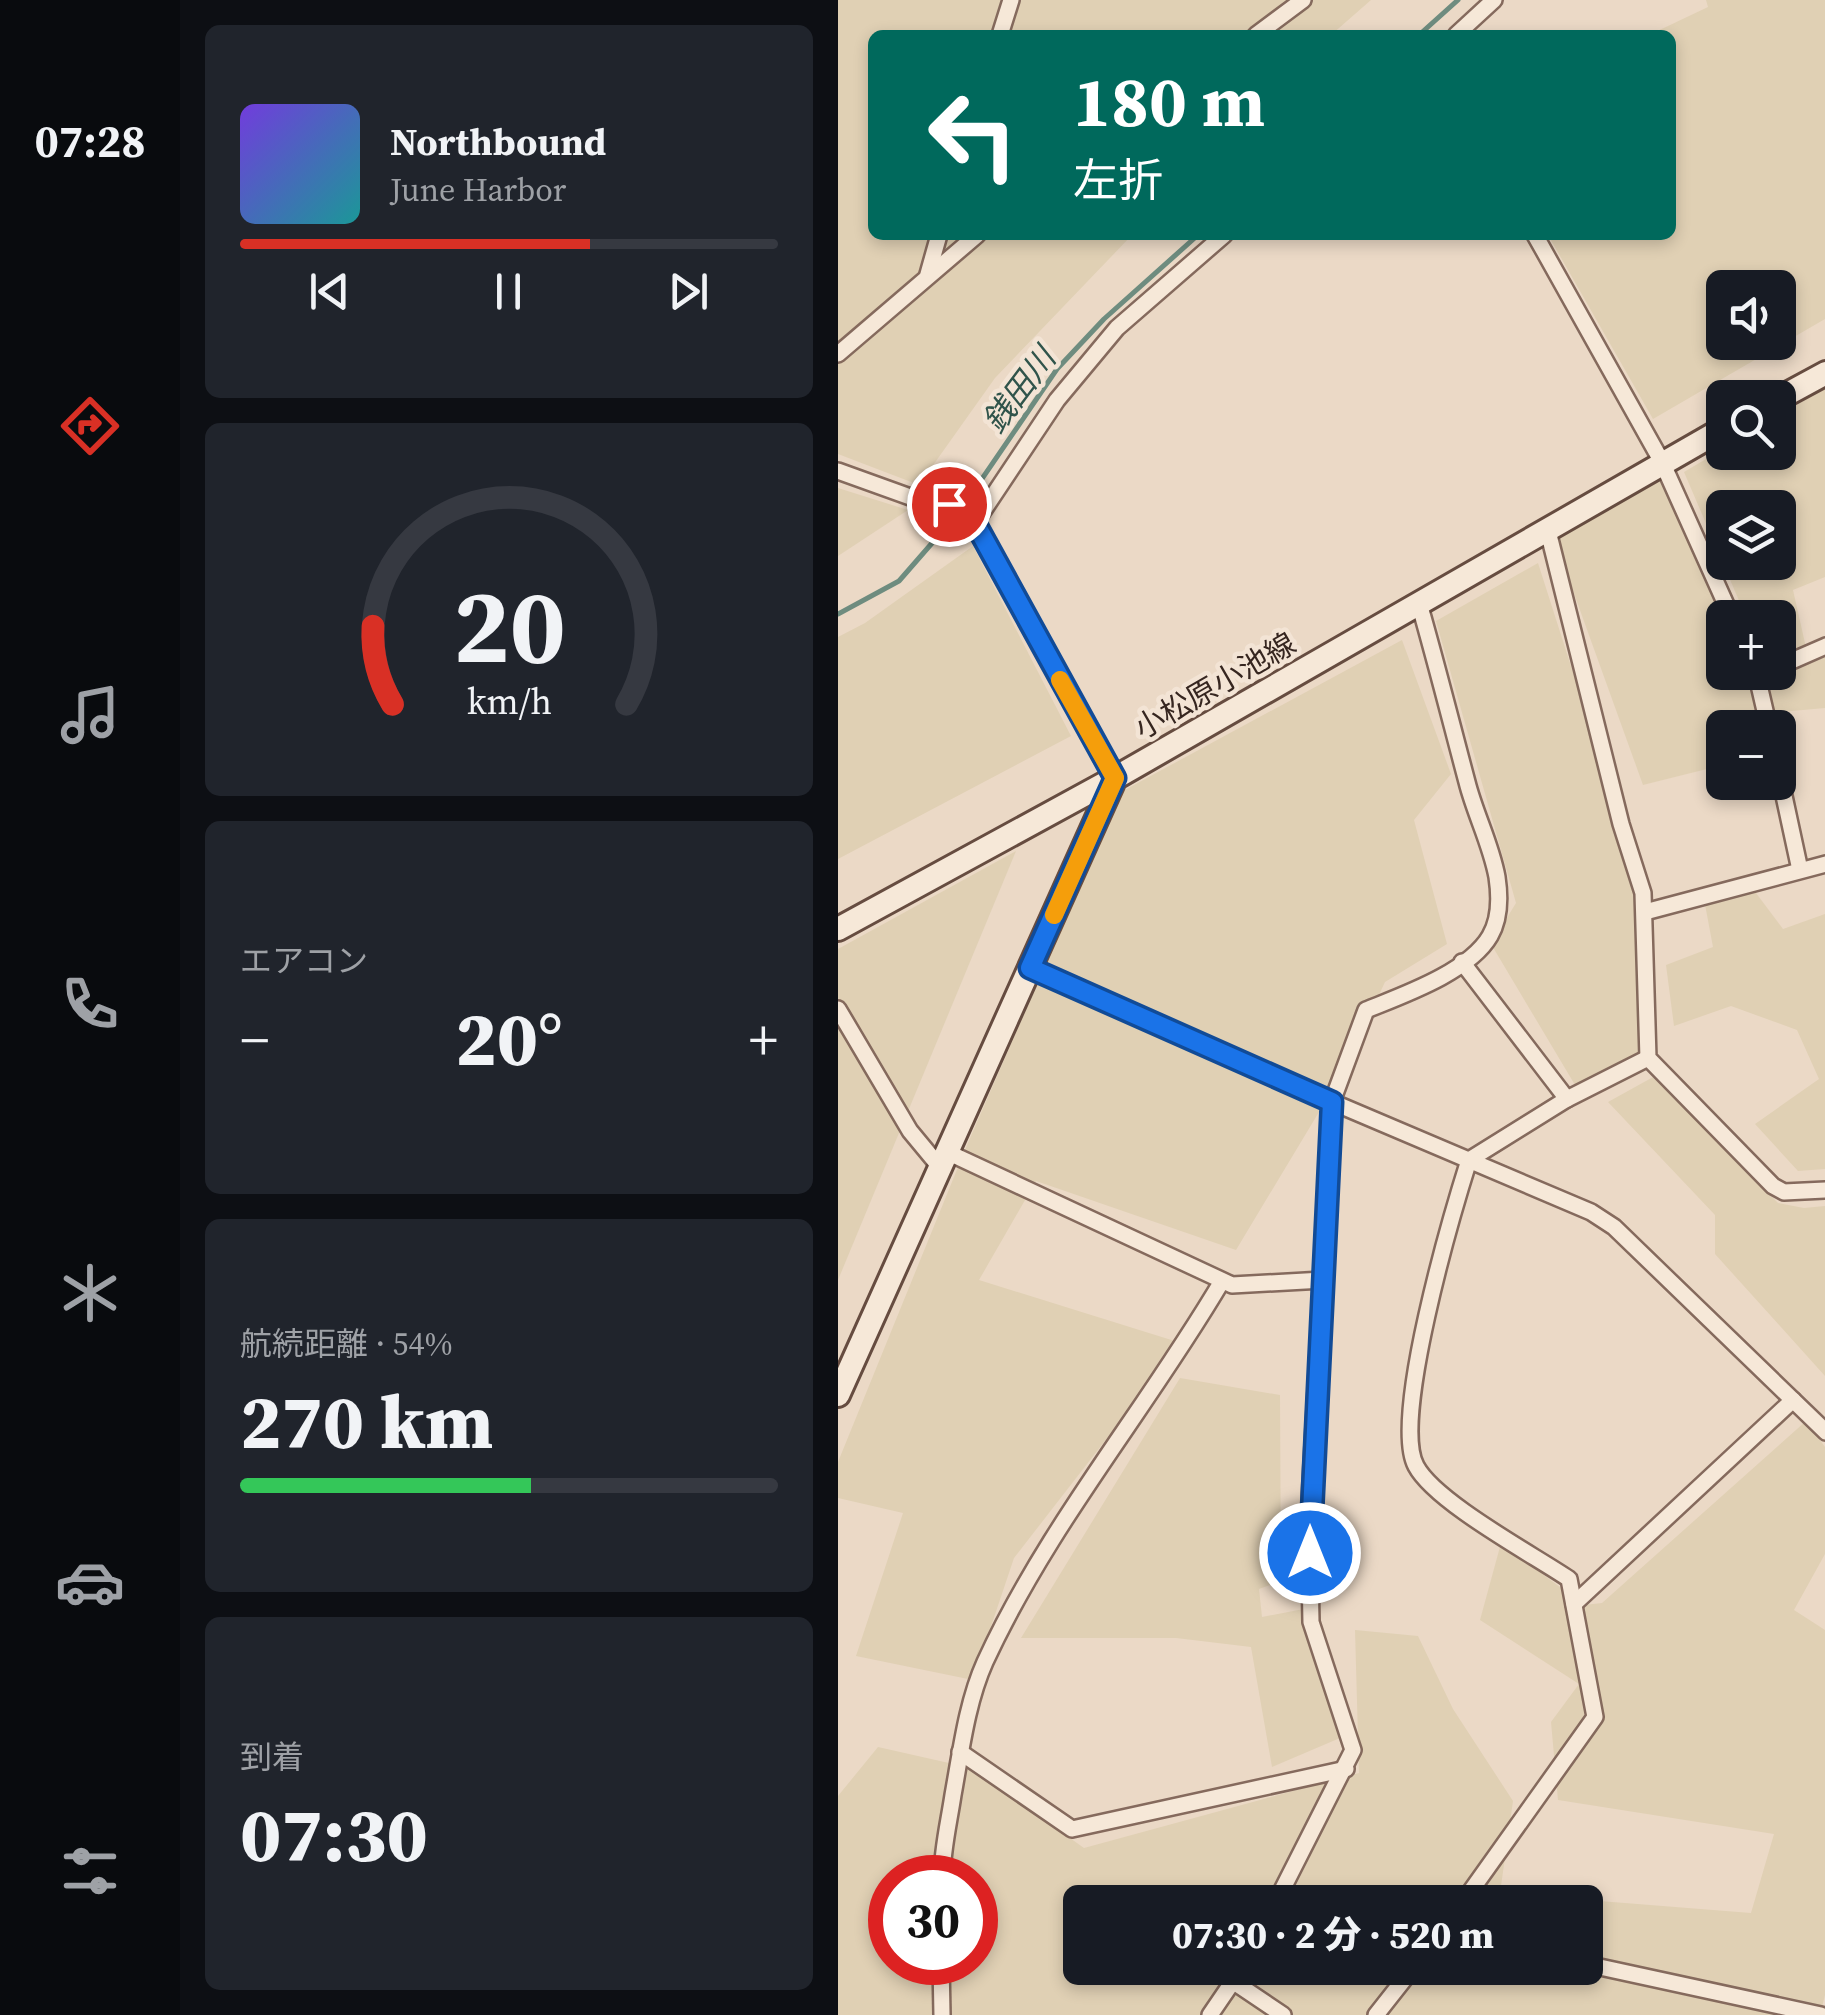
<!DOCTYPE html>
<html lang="ja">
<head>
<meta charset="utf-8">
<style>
	:root { --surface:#171b24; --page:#20242c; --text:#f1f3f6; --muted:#9ea1a6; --line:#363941; --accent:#d93025 }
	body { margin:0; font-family:"Source Serif 4","Noto Sans JP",serif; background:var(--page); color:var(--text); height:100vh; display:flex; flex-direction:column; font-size:38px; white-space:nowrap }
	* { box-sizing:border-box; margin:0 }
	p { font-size:32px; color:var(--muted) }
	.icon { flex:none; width:55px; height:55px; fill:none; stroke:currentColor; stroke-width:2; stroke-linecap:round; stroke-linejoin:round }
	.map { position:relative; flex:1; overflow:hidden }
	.drawer { display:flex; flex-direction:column; gap:25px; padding:25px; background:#0d0f14; width:658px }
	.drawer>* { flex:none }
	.top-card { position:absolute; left:30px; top:30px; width:808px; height:210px; border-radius:15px; box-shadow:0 5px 15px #0003; background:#00695c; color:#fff; overflow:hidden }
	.controls { position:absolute; left:868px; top:270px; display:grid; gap:20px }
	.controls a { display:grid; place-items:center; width:90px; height:90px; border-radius:15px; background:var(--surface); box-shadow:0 5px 15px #0003; font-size:50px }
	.speed { position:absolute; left:30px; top:1855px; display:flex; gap:20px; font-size:50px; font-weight:700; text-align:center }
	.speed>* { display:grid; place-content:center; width:130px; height:130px; border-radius:50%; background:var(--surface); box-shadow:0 5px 15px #0003; line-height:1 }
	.speed .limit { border:15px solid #d22; background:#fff; color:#111 }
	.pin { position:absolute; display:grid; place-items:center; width:85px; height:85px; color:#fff; margin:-42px; border:5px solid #fff; border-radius:50%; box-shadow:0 2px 10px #0007 }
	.me { position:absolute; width:110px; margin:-55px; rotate:0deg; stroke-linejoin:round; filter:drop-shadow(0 0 8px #0008) }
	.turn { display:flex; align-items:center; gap:35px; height:210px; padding:0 40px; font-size:45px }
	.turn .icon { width:130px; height:130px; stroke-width:2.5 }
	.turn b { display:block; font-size:70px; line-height:85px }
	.big { font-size:75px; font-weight:800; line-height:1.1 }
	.drawer .card { flex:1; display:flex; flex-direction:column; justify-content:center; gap:15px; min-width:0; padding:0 35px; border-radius:15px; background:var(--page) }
	.drawer .dial { align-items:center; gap:0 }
	.dial svg { height:260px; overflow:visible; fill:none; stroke:var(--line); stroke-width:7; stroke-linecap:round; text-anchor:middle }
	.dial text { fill:var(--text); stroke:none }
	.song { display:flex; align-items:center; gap:30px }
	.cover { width:120px; height:120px; border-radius:15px; background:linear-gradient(135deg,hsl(260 70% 55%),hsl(180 70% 35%)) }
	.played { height:10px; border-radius:5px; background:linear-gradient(90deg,var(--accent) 65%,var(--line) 65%) }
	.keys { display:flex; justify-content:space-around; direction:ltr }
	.heat { display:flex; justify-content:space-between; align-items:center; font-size:55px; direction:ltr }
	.charge { height:15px; border-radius:8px; background:linear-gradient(90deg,#34c759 54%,var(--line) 0) }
	.trip { position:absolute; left:225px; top:1885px; width:540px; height:100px; border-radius:15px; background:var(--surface); box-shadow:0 5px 15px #0003; font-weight:800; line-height:100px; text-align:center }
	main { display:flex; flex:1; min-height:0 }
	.tab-bar { display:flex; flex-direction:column; width:180px; justify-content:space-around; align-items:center; background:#090b0e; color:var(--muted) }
	.tab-bar .icon { width:70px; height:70px }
	.tab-bar .selected { color:var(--accent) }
	.tab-bar b { font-size:45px; color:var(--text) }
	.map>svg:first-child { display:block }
</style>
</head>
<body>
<main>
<nav class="tab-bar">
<b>07:28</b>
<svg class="icon selected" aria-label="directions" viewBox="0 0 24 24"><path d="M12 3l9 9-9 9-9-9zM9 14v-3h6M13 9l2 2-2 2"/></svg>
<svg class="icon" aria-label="music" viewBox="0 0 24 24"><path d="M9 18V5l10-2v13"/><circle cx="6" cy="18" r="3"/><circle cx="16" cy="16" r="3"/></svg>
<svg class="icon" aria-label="phone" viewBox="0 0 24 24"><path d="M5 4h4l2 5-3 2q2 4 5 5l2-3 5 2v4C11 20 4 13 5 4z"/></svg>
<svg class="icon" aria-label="climate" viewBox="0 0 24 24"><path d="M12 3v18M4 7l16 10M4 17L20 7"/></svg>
<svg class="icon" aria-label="car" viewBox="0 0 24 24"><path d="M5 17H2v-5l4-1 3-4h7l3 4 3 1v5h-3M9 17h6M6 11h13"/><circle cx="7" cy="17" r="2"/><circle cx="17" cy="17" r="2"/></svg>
<svg class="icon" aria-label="filters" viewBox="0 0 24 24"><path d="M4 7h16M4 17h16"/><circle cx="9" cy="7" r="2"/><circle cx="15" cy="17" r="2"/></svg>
</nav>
<section class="drawer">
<div class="card">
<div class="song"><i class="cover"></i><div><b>Northbound</b><p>June Harbor</p></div></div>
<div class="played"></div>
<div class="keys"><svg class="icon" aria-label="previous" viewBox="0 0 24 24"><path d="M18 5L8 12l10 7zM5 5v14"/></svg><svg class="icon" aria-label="pause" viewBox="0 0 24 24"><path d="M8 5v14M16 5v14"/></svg><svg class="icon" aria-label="next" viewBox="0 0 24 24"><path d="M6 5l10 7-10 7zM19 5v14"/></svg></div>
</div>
<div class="card dial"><svg viewBox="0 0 100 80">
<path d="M14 69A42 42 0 1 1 86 69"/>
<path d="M14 69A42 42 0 0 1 8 45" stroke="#d93025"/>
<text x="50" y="56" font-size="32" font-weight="700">20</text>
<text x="50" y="72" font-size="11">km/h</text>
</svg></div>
<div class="card"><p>エアコン</p>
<div class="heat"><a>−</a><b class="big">20°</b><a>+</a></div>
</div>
<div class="card"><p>航続距離 · 54%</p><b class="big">270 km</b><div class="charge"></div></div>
<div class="card"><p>到着</p><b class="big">07:30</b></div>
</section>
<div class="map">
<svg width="988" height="2015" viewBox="0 0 988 2015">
	<rect width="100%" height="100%" fill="#ebd9c6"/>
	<g fill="#e0d0b4" fill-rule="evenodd">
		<path d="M0,0H533L493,35H35V235H294L157,378L81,485L0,454Z"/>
		<path d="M868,0H987V319L815,419L710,235H832V35H811L870,7ZM885,288H940V342H885Z"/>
		<path d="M987,388V577L955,590L969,652L940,660V618L908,617L846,472L885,449V452H940V416ZM885,508H940V562H885Z"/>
		<path d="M825,467L892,617L885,618V672L917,673L922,684L987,657V708L922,714L926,727L885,728V765L805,785L716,538Z"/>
		<path d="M0,488L70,510L0,556Z"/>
		<path d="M135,546L233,736L0,859V637L27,623Z"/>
		<path d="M700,563L795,860L810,1048L740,1090L653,944L678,903L598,621Z"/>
		<path d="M564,640L613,774L576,820L609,944L547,982L505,1072L398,1250L198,1181L141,1280L343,1343L176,1558L135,1680L18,1656L65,1513L0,1498V1462L129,1145L283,792Z"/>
		<path d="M178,851L0,1280V949Z"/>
		<path d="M918,893L945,929L987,914V1169L960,1171L917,1124L981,1079L959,1030L893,1006L836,1026L828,965L875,947L866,899Z"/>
		<path d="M817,1076L940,1203L966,1208L987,1206V1376L877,1254V1215L770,1102Z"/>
		<path d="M342,1378L442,1395L443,1581L421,1589L424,1617L476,1607L502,1738L434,1767L413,1647L338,1638H183Z"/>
		<path d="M968,1421L987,1447V1554L956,1610L987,1630L988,1991L982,2015H0V1796L40,1747L133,1768L246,1848L521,1773L517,1630L580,1636L615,1709L675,1801L662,1893L913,1913L936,1834L720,1800L713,1722L741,1684L642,1620L663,1543L746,1605L764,1603ZM52,1878H138V1962H52ZM242,1902H748V1968H242Z"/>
	</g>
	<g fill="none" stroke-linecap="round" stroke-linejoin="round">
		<g stroke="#6e8c7f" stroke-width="5">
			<path d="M581,35L620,0"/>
			<path d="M0,614L61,581L122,511L219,369L266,319L360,235"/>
		</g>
		<defs>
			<g id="street">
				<path d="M162,35L173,0"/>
				<path d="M418,35L465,0"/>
				<path d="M618,35L656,0"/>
				<path d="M697,235L824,462L894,618"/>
				<path d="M90,274L101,235"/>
				<path d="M0,354L139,235"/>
				<path d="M0,471L86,502L111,504L137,523L277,778"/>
				<path d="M137,523L219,400L279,328L386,235"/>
				<path d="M710,531L783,824L805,893L810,1058L935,1186L946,1192L988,1190"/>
				<path d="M940,667L988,646"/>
				<path d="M918,672L931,728"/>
				<path d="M940,768L962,870"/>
				<path d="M807,912L988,864"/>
				<path d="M624,962L729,1099"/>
				<path d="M192,968L494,1102L753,1212L776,1227L988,1432"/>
				<path d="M0,1009L72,1131L101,1166"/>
				<path d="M109,1152L394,1285L485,1280"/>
				<path d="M736,1604L955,1400"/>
				<path d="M122,1752L234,1829L508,1769"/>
				<path d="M104,1878C104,1850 111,1822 115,1795C123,1751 129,1702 147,1662C210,1525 308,1410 384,1281"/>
				<path d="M438,1902L515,1750L473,1622L471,1518L494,1102L528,1010C565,995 631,972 652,936C662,919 662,897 659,877C653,844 637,814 629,782C613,722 598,662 581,603"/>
				<path d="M625,1902L757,1717L731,1579C694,1554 597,1502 578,1466C553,1420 614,1214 631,1160L729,1099L810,1058"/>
				<path d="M103,1962L104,2015"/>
				<path d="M748,1964L983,2015"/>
				<path d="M396,1982L445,2015"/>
				<path d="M372,2015L404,1968"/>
				<path d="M538,2015L575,1968"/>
			</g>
			<g id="secondary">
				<path d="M940,399L988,373"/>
				<path d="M0,929L277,778"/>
				<path d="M0,1395L277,778L885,429"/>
			</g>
		</defs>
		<use href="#street" stroke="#856a5d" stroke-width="20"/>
		<use href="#secondary" stroke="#664c40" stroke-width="28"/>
		<use href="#street" stroke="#f6e8d8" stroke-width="15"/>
		<use href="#secondary" stroke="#f6e8d8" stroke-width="22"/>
	</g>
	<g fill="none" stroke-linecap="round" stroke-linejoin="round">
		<defs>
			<path id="route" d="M111,504L137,523L277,778L192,968L494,1102L472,1553"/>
		</defs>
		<use href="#route" stroke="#114b97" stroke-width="25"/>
		<use href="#route" stroke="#1a73e8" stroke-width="18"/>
		<path stroke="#f59e0b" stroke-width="18" d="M216,915L277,778L222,680"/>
	</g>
	<g text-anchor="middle" stroke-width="9" stroke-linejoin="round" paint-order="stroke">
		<g font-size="30" fill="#362620" stroke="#f3e4d5">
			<text transform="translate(377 686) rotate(-30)" y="10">小松原小池線</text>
		</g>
		<g font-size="32" font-style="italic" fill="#30544b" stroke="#f3e4d5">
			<text transform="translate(181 390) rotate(-53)" y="11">銭田川</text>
		</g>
	</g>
</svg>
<div class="controls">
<a><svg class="icon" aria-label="sound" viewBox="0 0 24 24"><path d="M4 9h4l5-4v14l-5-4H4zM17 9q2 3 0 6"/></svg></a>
<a><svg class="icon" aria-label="search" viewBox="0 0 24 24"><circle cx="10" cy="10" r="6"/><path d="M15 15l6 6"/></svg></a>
<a><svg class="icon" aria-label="layers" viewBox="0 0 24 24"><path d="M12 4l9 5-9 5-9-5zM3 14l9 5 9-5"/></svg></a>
<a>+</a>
<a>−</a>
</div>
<div class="speed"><div class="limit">30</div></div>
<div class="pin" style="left:111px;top:504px;background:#d93025"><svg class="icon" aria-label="arrive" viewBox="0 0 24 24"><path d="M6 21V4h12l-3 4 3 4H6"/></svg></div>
<svg class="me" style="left:472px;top:1553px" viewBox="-20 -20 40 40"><circle r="17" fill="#1a73e8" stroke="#fff" stroke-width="3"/><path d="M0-11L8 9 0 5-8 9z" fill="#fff"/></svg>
<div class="trip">07:30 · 2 分 · 520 m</div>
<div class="top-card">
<div class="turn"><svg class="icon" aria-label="left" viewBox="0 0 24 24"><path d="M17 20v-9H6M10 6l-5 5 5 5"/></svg><div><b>180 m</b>左折</div></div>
</div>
</div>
</main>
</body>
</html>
